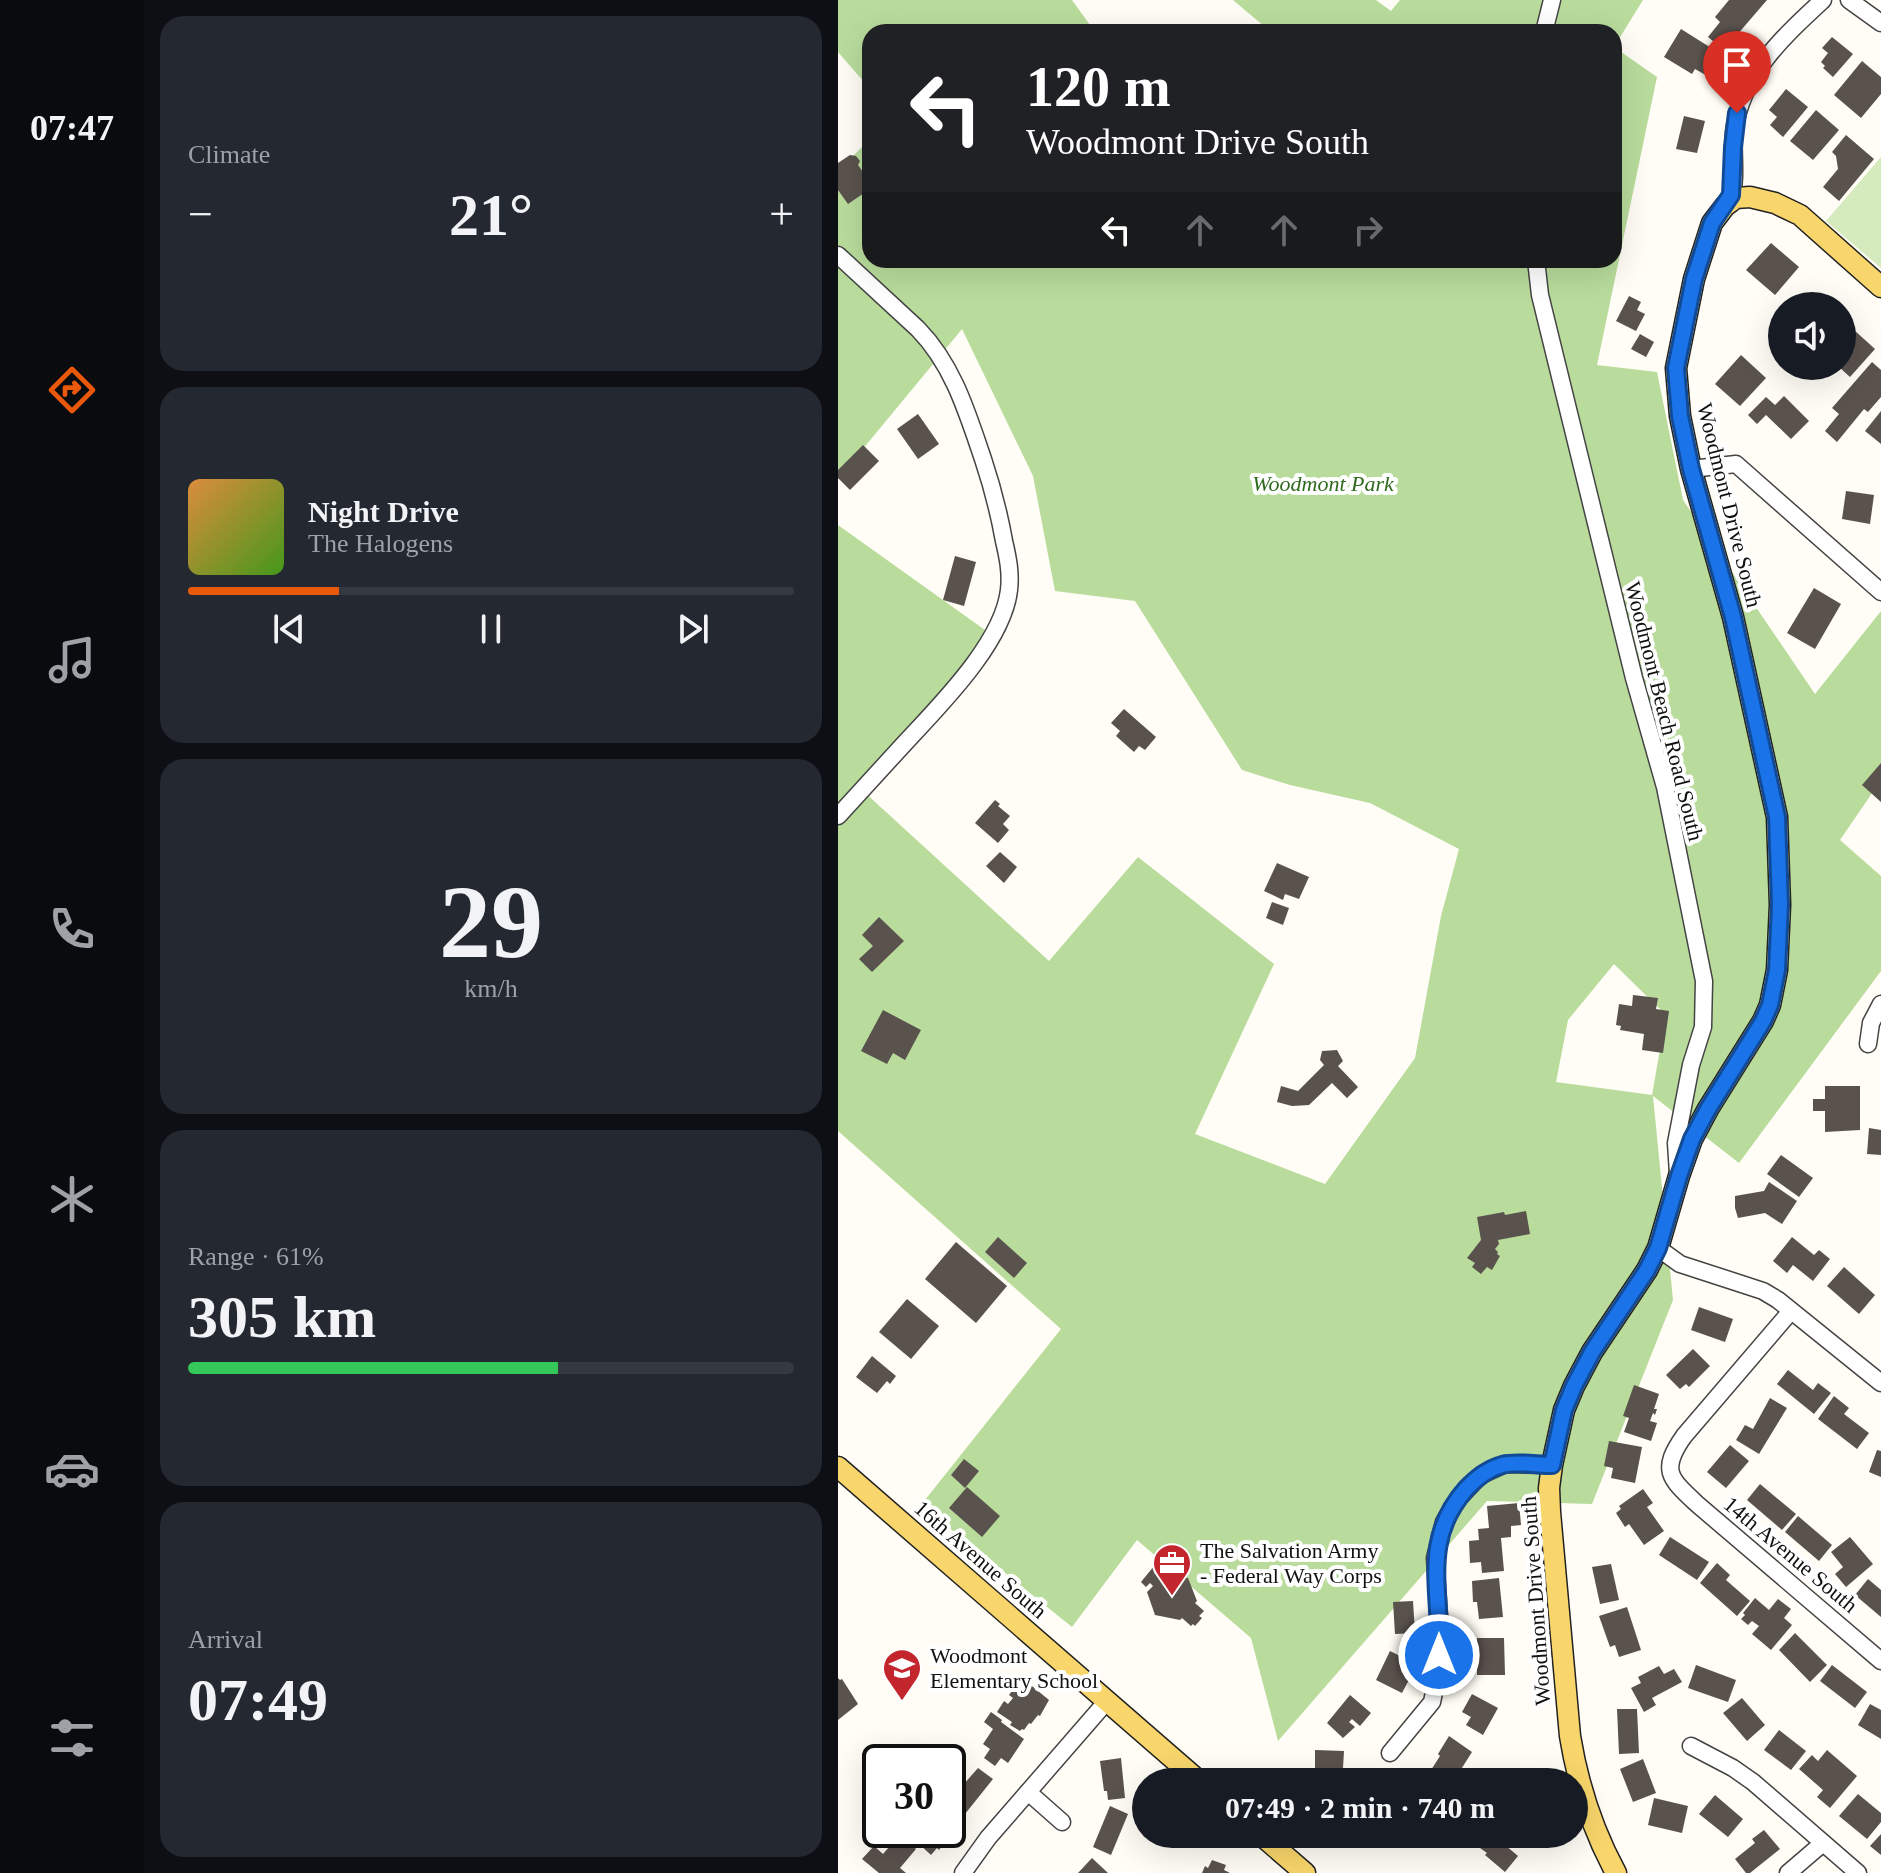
<!DOCTYPE html>
<html lang="en">
<head>
<meta charset="utf-8">
<style>
	:root { --surface:#171b24; --page:#242831; --text:#f1f3f6; --muted:#9ea1a6; --line:#363941; --accent:#ea580c }
	body { margin:0; font-family:Georgia,serif; background:var(--page); color:var(--text); height:100vh; display:flex; flex-direction:column; font-size:30px; white-space:nowrap }
	* { box-sizing:border-box; margin:0 }
	p { font-size:26px; color:var(--muted) }
	.icon { flex:none; width:44px; height:44px; fill:none; stroke:currentColor; stroke-width:2; stroke-linecap:round; stroke-linejoin:round }
	.map { position:relative; flex:1; overflow:hidden }
	.sheet { display:flex; flex-direction:column; gap:16px; padding:16px; background:#0d0f14; width:694px }
	.sheet>* { flex:none }
	.top-card { position:absolute; left:24px; top:24px; width:760px; height:244px; border-radius:24px; box-shadow:0 8px 32px #0002; background:#202124; color:#fff; overflow:hidden }
	.tools { position:absolute; left:930px; top:292px; display:grid; gap:16px }
	.tools a { display:grid; place-items:center; width:88px; height:88px; border-radius:50%; background:var(--surface); box-shadow:0 8px 32px #0002; font-size:40px }
	.speed { position:absolute; left:24px; top:1744px; display:flex; gap:16px; font-size:40px; font-weight:700; text-align:center }
	.speed>* { display:grid; place-content:center; width:104px; height:104px; border-radius:50%; background:var(--surface); box-shadow:0 8px 32px #0002; line-height:1 }
	.speed .limit { border:4px solid #111; border-radius:12px; background:#fff; color:#111 }
	.pin { position:absolute; display:grid; place-items:center; width:68px; height:68px; color:#fff; margin:-82px -34px; border-radius:50% 50% 50% 0; rotate:-45deg; box-shadow:0 0 8px #0007 }
	.pin .icon { rotate:45deg }
	.me { position:absolute; width:88px; margin:-44px; rotate:0deg; stroke-linejoin:round; filter:drop-shadow(0 0 6px #0008) }
	.turn { display:flex; align-items:center; gap:28px; height:168px; padding:0 32px; font-size:36px }
	.turn .icon { width:104px; height:104px; stroke-width:2.5 }
	.turn b { display:block; font-size:56px; line-height:68px }
	.lanes { display:flex; align-items:center; height:76px; padding:0 32px; background:#0003; justify-content:center; gap:40px; direction:ltr }
	.lanes .off { opacity:.35 }
	.big { font-size:60px; font-weight:700; line-height:1.1 }
	.sheet .tile { flex:1; display:flex; flex-direction:column; justify-content:center; gap:12px; min-width:0; padding:0 28px; border-radius:24px; background:var(--page) }
	.sheet .dial { align-items:center; gap:0 }
	.dial b { font-size:104px; line-height:1 }
	.song { display:flex; align-items:center; gap:24px }
	.cover { width:96px; height:96px; border-radius:12px; background:linear-gradient(135deg,hsl(30 70% 55%),hsl(100 70% 35%)) }
	.played { height:8px; border-radius:4px; background:linear-gradient(90deg,var(--accent) 25%,var(--line) 25%) }
	.keys { display:flex; justify-content:space-around; direction:ltr }
	.heat { display:flex; justify-content:space-between; align-items:center; font-size:44px; direction:ltr }
	.charge { height:12px; border-radius:6px; background:linear-gradient(90deg,#34c759 61%,var(--line) 0) }
	.trip { position:absolute; left:294px; top:1768px; width:456px; height:80px; border-radius:40px; background:var(--surface); box-shadow:0 8px 32px #0002; font-weight:700; line-height:80px; text-align:center }
	main { display:flex; flex:1; min-height:0 }
	.tab-bar { display:flex; flex-direction:column; width:144px; justify-content:space-around; align-items:center; background:#090b0e; color:var(--muted) }
	.tab-bar .icon { width:56px; height:56px }
	.tab-bar .selected { color:var(--accent) }
	.tab-bar b { font-size:36px; color:var(--text) }
	.map>svg:first-child { display:block }
</style>
</head>
<body>
<main>
<nav class="tab-bar">
<b>07:47</b>
<svg class="icon selected" aria-label="directions" viewBox="0 0 24 24"><path d="M12 3l9 9-9 9-9-9zM9 14v-3h6M13 9l2 2-2 2"/></svg>
<svg class="icon" aria-label="music" viewBox="0 0 24 24"><path d="M9 18V5l10-2v13"/><circle cx="6" cy="18" r="3"/><circle cx="16" cy="16" r="3"/></svg>
<svg class="icon" aria-label="phone" viewBox="0 0 24 24"><path d="M5 4h4l2 5-3 2q2 4 5 5l2-3 5 2v4C11 20 4 13 5 4z"/></svg>
<svg class="icon" aria-label="climate" viewBox="0 0 24 24"><path d="M12 3v18M4 7l16 10M4 17L20 7"/></svg>
<svg class="icon" aria-label="car" viewBox="0 0 24 24"><path d="M5 17H2v-5l4-1 3-4h7l3 4 3 1v5h-3M9 17h6M6 11h13"/><circle cx="7" cy="17" r="2"/><circle cx="17" cy="17" r="2"/></svg>
<svg class="icon" aria-label="filters" viewBox="0 0 24 24"><path d="M4 7h16M4 17h16"/><circle cx="9" cy="7" r="2"/><circle cx="15" cy="17" r="2"/></svg>
</nav>
<section class="sheet">
<div class="tile"><p>Climate</p>
<div class="heat"><a>−</a><b class="big">21°</b><a>+</a></div>
</div>
<div class="tile">
<div class="song"><i class="cover"></i><div><b>Night Drive</b><p>The Halogens</p></div></div>
<div class="played"></div>
<div class="keys"><svg class="icon" aria-label="previous" viewBox="0 0 24 24"><path d="M18 5L8 12l10 7zM5 5v14"/></svg><svg class="icon" aria-label="pause" viewBox="0 0 24 24"><path d="M8 5v14M16 5v14"/></svg><svg class="icon" aria-label="next" viewBox="0 0 24 24"><path d="M6 5l10 7-10 7zM19 5v14"/></svg></div>
</div>
<div class="tile dial"><b>29</b><p>km/h</p></div>
<div class="tile"><p>Range · 61%</p><b class="big">305 km</b><div class="charge"></div></div>
<div class="tile"><p>Arrival</p><b class="big">07:49</b></div>
</section>
<div class="map">
<svg width="1043" height="1873" viewBox="0 0 1043 1873">
	<rect width="100%" height="100%" fill="#fffdf5"/>
	<path fill="#d5ebbd" d="M1043,157V268L988,221Z"/>
	<g fill="#b9dc9c" fill-rule="evenodd">
		<path d="M0,0H234L257,32H32V89L0,52Z"/>
		<path d="M395,0H538L553,11L562,0H805L776,47L819,77L759,365L819,372L845,500L977,694L1043,611V780L1002,840L1043,876V971L901,1163L815,1096L835,1300L754,1504L649,1501L440,1741L413,1638L299,1540L234,1627L83,1505L223,1329L0,1131V525L154,635L24,790L211,961L300,857L436,964L357,1134L487,1184L577,1058L603,916L621,849L532,803L452,785L404,770L297,601L217,591L195,476L124,329L0,479V171L32,139V260H776V32H433ZM776,964L828,1015L814,1095L718,1082L730,1020Z"/>
	</g>
	<g fill="#5a524d">
		<path d="M891,0H929L886,50L870,37L882,22L877,17Z"/>
		<path d="M843,29L886,56L873,78L857,69L854,74L826,57Z"/>
		<path d="M994,37L1015,54L995,77L985,68L987,66L983,62L990,53L984,48Z"/>
		<path d="M1024,61L1043,77V94L1023,118L996,95Z"/>
		<path d="M948,89L970,107L945,137L932,125L939,117L931,110Z"/>
		<path d="M978,110L1001,130L975,160L952,141Z"/>
		<path d="M846,116L867,121L859,153L838,149Z"/>
		<path d="M1008,135L1036,159L1001,201L985,187L1000,169L998,156L994,152Z"/>
		<path d="M12,155L18,156L22,161L20,165L32,182V189L10,204L0,190V163Z"/>
		<path d="M933,243L961,267L937,295L908,270Z"/>
		<path d="M791,296L803,302L799,310L807,314L798,331L778,321Z"/>
		<path d="M1016,330L1037,349L1012,377L1000,366H1004V345Z"/>
		<path d="M802,334L816,342L808,357L793,349Z"/>
		<path d="M903,355L928,378L902,406L877,384Z"/>
		<path d="M1034,362L1043,370V397L1030,412L1026,409L999,442L987,431L1001,414L994,408Z"/>
		<path d="M946,396L971,421L953,439L928,415L919,424L910,415L928,397L937,405Z"/>
		<path d="M1043,411V444L1027,431Z"/>
		<path d="M80,414L101,444L80,459L59,429Z"/>
		<path d="M25,445L41,461L12,490L0,478V470Z"/>
		<path d="M1008,491L1036,495L1032,524L1004,519Z"/>
		<path d="M117,556L138,562L126,606L105,600Z"/>
		<path d="M976,588L1003,604L977,649L949,633Z"/>
		<path d="M286,709L318,737L307,750L301,746L296,752L278,736L282,731L273,723Z"/>
		<path d="M1043,763V802L1024,785Z"/>
		<path d="M157,800L162,804L160,806L172,816L165,824L171,830L160,843L137,823Z"/>
		<path d="M162,852L179,867L166,883L148,866Z"/>
		<path d="M439,863L471,877L461,899L447,894L445,900L426,891Z"/>
		<path d="M434,902L451,908L445,925L428,918Z"/>
		<path d="M41,917L66,941L34,972L21,959L35,946L24,935Z"/>
		<path d="M795,995L820,998L818,1009L831,1011L825,1053L804,1050L806,1034L782,1030L783,1026L778,1025L781,1004L794,1006Z"/>
		<path d="M45,1010L83,1030L67,1060L55,1053L49,1064L23,1051Z"/>
		<path d="M499,1050L505,1061L500,1066L520,1087L509,1098L494,1083L471,1105L454,1106L439,1102L443,1086L460,1091L486,1065L482,1060L484,1051Z"/>
		<path d="M987,1086H1022V1130L987,1132V1111H975V1099H987Z"/>
		<path d="M1031,1128L1043,1130V1155L1029,1154Z"/>
		<path d="M943,1155L975,1178L961,1197L929,1174Z"/>
		<path d="M931,1182L959,1201L944,1224L927,1213L900,1218L897,1208V1196L926,1191Z"/>
		<path d="M688,1211L692,1234L660,1240L661,1244L657,1249L660,1252L659,1254L662,1256L654,1270L649,1267L643,1274L634,1267L637,1263L629,1258L643,1240L639,1217L666,1212L667,1215Z"/>
		<path d="M160,1237L189,1263L176,1278L147,1252Z"/>
		<path d="M954,1237L976,1255L981,1250L992,1259L975,1281L955,1265L949,1273L935,1261Z"/>
		<path d="M118,1242L169,1286L138,1323L87,1279Z"/>
		<path d="M1006,1267L1037,1295L1021,1314L989,1286Z"/>
		<path d="M69,1299L101,1326L73,1359L41,1332Z"/>
		<path d="M861,1307L895,1319L887,1342L853,1330Z"/>
		<path d="M855,1349L872,1366L851,1387L848,1384L842,1389L828,1375Z"/>
		<path d="M34,1356L58,1376L52,1384L49,1381L39,1393L18,1377Z"/>
		<path d="M950,1370L975,1390L980,1383L993,1393L976,1414L939,1384Z"/>
		<path d="M796,1385L821,1394L816,1409H819L817,1415L815,1413L812,1421L819,1423L813,1441L786,1432L791,1418L785,1416Z"/>
		<path d="M996,1396L1011,1408L1006,1414L1031,1433L1019,1449L980,1419Z"/>
		<path d="M932,1398L949,1408L921,1454L898,1440L907,1425L915,1429Z"/>
		<path d="M771,1441L804,1447L797,1483L773,1478L775,1468L766,1466Z"/>
		<path d="M892,1445L911,1461L888,1488L869,1472Z"/>
		<path d="M1039,1450L1043,1451V1477L1031,1472Z"/>
		<path d="M126,1459L141,1471L127,1488L113,1475Z"/>
		<path d="M922,1484L958,1514L944,1530L909,1500Z"/>
		<path d="M129,1487L162,1516L144,1537L111,1508Z"/>
		<path d="M805,1489L815,1503L809,1507L826,1531L806,1545L791,1524L787,1527L778,1513L783,1509L781,1506Z"/>
		<path d="M681,1503L683,1525L673,1526V1537L663,1538L666,1571L644,1573L643,1562L632,1563L631,1541L641,1540L640,1529L651,1528L649,1506Z"/>
		<path d="M960,1516L994,1545L981,1561L947,1532Z"/>
		<path d="M832,1537L871,1562L859,1580L821,1555Z"/>
		<path d="M1012,1537L1035,1564L1008,1587L997,1574L1005,1567L993,1552Z"/>
		<path d="M879,1563L892,1575L888,1580L912,1601L899,1616L862,1583Z"/>
		<path d="M773,1564L781,1600L762,1604L754,1567Z"/>
		<path d="M316,1566L324,1575L326,1573L350,1578L359,1601L357,1603L366,1611L361,1616L364,1618L357,1626L355,1624L353,1626L344,1618L342,1620L317,1615L309,1592L315,1586L312,1583L308,1587L303,1582Z"/>
		<path d="M661,1578L665,1617L641,1619L639,1602H635L634,1581Z"/>
		<path d="M1030,1579L1043,1590V1617L1017,1595Z"/>
		<path d="M917,1598L931,1610L940,1599L953,1609L946,1618L954,1625L933,1650L914,1634L921,1626L914,1621L910,1625L903,1619L907,1615L905,1613Z"/>
		<path d="M575,1601L577,1633L557,1634L555,1602Z"/>
		<path d="M789,1607L803,1650L781,1657L777,1645L772,1647L761,1616Z"/>
		<path d="M957,1633L989,1665L972,1682L941,1650Z"/>
		<path d="M639,1638H666L667,1675H639Z"/>
		<path d="M552,1651L574,1662L568,1673L573,1676L564,1693L538,1680Z"/>
		<path d="M858,1665L898,1680L890,1702L850,1688Z"/>
		<path d="M994,1665L1029,1692L1017,1708L982,1681Z"/>
		<path d="M821,1666L826,1674L836,1669L844,1682L814,1698L818,1705L806,1712L793,1688L803,1683L800,1677Z"/>
		<path d="M0,1678L2,1680L4,1679L20,1704L0,1720Z"/>
		<path d="M189,1682L211,1700L202,1716L200,1715L193,1724L191,1723L186,1730L184,1729L182,1731L172,1725L174,1722L159,1712L166,1701L170,1704L175,1698L171,1695L177,1687L181,1690Z"/>
		<path d="M634,1694L660,1708L645,1735L628,1725L633,1717L624,1712Z"/>
		<path d="M512,1695L533,1713L522,1726L514,1719L511,1722L517,1727L505,1738L489,1723Z"/>
		<path d="M904,1698L927,1725L909,1741L885,1713Z"/>
		<path d="M1032,1704L1043,1710V1739L1020,1725Z"/>
		<path d="M779,1709H799L801,1753L781,1754Z"/>
		<path d="M153,1712L164,1720L163,1722L186,1739L170,1763L163,1758L157,1766L146,1758L152,1749L145,1744L155,1729L146,1722Z"/>
		<path d="M941,1730L968,1751L953,1770L926,1750Z"/>
		<path d="M611,1736L634,1752L615,1782H610L593,1770L602,1756L600,1754Z"/>
		<path d="M477,1750L506,1751L505,1768H498V1782L477,1781Z"/>
		<path d="M989,1750L1019,1776L992,1808L979,1797L985,1790L961,1769L974,1755L980,1761Z"/>
		<path d="M283,1758L287,1798L270,1800L269,1791H266L262,1761Z"/>
		<path d="M805,1759L818,1793L795,1802L782,1769Z"/>
		<path d="M140,1768L155,1779L127,1814L110,1801V1787L118,1793Z"/>
		<path d="M1020,1794L1043,1813V1822L1029,1839L1001,1816Z"/>
		<path d="M877,1795L905,1819L890,1837L861,1814Z"/>
		<path d="M816,1798L850,1806L844,1833L810,1825Z"/>
		<path d="M272,1806L290,1814L273,1855L255,1847Z"/>
		<path d="M110,1818L120,1827L101,1850L99,1848L93,1855L81,1844L86,1837L84,1836L89,1830H110Z"/>
		<path d="M44,1830H58L78,1849L62,1868L68,1873H41L24,1859L36,1846L45,1854L51,1847L43,1840L49,1834Z"/>
		<path d="M926,1830L942,1849L912,1873H908L897,1859L917,1843L914,1839Z"/>
		<path d="M654,1834L680,1856L667,1872L647,1855L649,1853L642,1848Z"/>
		<path d="M1043,1834V1855L1032,1846Z"/>
		<path d="M254,1858L270,1873H240Z"/>
		<path d="M374,1860L388,1865L386,1870L392,1873H364L367,1866L370,1868Z"/>
	</g>
	<g fill="none" stroke-linecap="round" stroke-linejoin="round">
		<defs>
			<g id="minor">
				<path d="M1011,0L1043,23"/>
				<path d="M706,32L714,0"/>
				<path d="M887,206C889,202 892,199 893,195C899,180 894,149 896,132C903,75 945,37 985,0"/>
				<path d="M0,255L80,329C115,365 129,412 145,459C154,486 161,513 166,541C170,558 173,573 171,590C165,643 101,706 66,744C44,768 22,792 0,816"/>
				<path d="M698,260L702,295L796,678L827,787L866,981L865,1027L853,1065L838,1143L840,1174"/>
				<path d="M853,469L898,464L1043,592"/>
				<path d="M1030,1044L1033,1023L1043,1004"/>
				<path d="M820,1248L842,1264L925,1291L940,1300L1043,1383"/>
				<path d="M953,1311L846,1436C822,1470 831,1478 859,1504L1043,1661"/>
				<path d="M853,1746L895,1768L915,1782L1020,1873"/>
				<path d="M552,1753L594,1702L599,1678L602,1632L597,1558L606,1522L620,1499L643,1475L667,1464L714,1465"/>
				<path d="M190,1792L224,1822"/>
				<path d="M125,1873L150,1838L269,1701"/>
				<path d="M950,1873L985,1843"/>
			</g>
			<g id="major">
				<path d="M0,1467L362,1782"/>
				<path d="M422,1834L467,1873"/>
				<path d="M778,1873C754,1829 740,1785 732,1736L712,1512L711,1488L714,1465L726,1410L736,1386L754,1352L809,1270L820,1248L841,1176L854,1139L870,1109L925,1021L932,1005L939,970L942,905L939,817L895,617L853,469L842,416L838,368L856,279L874,223L887,206L898,198L912,197L937,203L962,215L1043,287"/>
			</g>
		</defs>
		<use href="#minor" stroke="#444" stroke-width="19"/>
		<use href="#major" stroke="#222" stroke-width="23"/>
		<use href="#minor" stroke="#fff" stroke-width="16"/>
		<use href="#major" stroke="#f9d66b" stroke-width="20"/>
	</g>
	<g fill="none" stroke-linecap="round" stroke-linejoin="round">
		<defs>
			<path id="route" d="M601,1655C604,1593 582,1541 628,1489C638,1478 650,1469 664,1465C678,1461 699,1465 714,1465L726,1410L736,1386L754,1352L809,1270L820,1248L841,1176L854,1139L870,1109L925,1021L932,1005L939,970L942,905L939,817L895,617L853,469L842,416L838,368L856,279L874,223L893,195L895,147L899,113"/>
		</defs>
		<use href="#route" stroke="#114b97" stroke-width="20"/>
		<use href="#route" stroke="#1a73e8" stroke-width="14"/>
	</g>
	<defs>
		<symbol id="office-pin" viewBox="-11 -11 22 30"><path d="M0 17L-7.5 6A9.5 9.5 0 1 1 7.5 6Z" fill="#c4262e" stroke="#fff"/><path d="M-6-3h4V-5.5h4V-3h4V5H-6ZM-1-4.5V-3h2v-1.5ZM-6 0V1H6V0Z" fill="#fff"/></symbol>
		<symbol id="school-pin" viewBox="-11 -11 22 30"><path d="M0 17L-7.5 6A9.5 9.5 0 1 1 7.5 6Z" fill="#c4262e" stroke="#fff"/><path d="M0-5L7-2L0 1L-7-2ZM-4 1L0 2.5L4 1V4Q0 6-4 4Z" fill="#fff"/></symbol>
	</defs>
	<g fill-rule="evenodd">
		<use href="#office-pin" x="312" y="1541" width="44" height="60"/>
		<use href="#school-pin" x="42" y="1646" width="44" height="60"/>
	</g>
	<g text-anchor="middle" stroke-width="8" stroke-linejoin="round" paint-order="stroke">
		<g font-size="22" font-style="italic" fill="#2f6b1f" stroke="#fff">
			<text x="485" y="491">Woodmont Park</text>
		</g>
		<g font-size="22" fill="#111" stroke="#fff">
			<text transform="translate(892 505) rotate(76)" y="8">Woodmont Drive South</text>
			<text transform="translate(827 711) rotate(76)" y="8">Woodmont Beach Road South</text>
			<text transform="translate(953 1554) rotate(40)" y="8">14th Avenue South</text>
			<text transform="translate(143 1559) rotate(41)" y="8">16th Avenue South</text>
			<text transform="translate(697 1601) rotate(-94)" y="8">Woodmont Drive South</text>
		</g>
		<g font-size="22" fill="#111" stroke="#fff" text-anchor="start">
			<text x="362" y="1558">The Salvation Army<tspan x="362" dy="25">- Federal Way Corps</tspan></text>
			<text x="92" y="1663">Woodmont<tspan x="92" dy="25">Elementary School</tspan></text>
		</g>
	</g>
</svg>
<div class="tools">
<a><svg class="icon" aria-label="sound" viewBox="0 0 24 24"><path d="M4 9h4l5-4v14l-5-4H4zM17 9q2 3 0 6"/></svg></a>
</div>
<div class="speed"><div class="limit">30</div></div>
<div class="pin" style="left:899px;top:113px;background:#d93025"><svg class="icon" aria-label="arrive" viewBox="0 0 24 24"><path d="M6 21V4h12l-3 4 3 4H6"/></svg></div>
<svg class="me" style="left:601px;top:1655px" viewBox="-20 -20 40 40"><circle r="17" fill="#1a73e8" stroke="#fff" stroke-width="3"/><path d="M0-11L8 9 0 5-8 9z" fill="#fff"/></svg>
<div class="trip">07:49 · 2 min · 740 m</div>
<div class="top-card">
<div class="turn"><svg class="icon" aria-label="left" viewBox="0 0 24 24"><path d="M17 20v-9H6M10 6l-5 5 5 5"/></svg><div><b>120 m</b>Woodmont Drive South</div></div>
<div class="lanes"><svg class="icon" aria-label="left" viewBox="0 0 24 24"><path d="M17 20v-9H6M10 6l-5 5 5 5"/></svg><svg class="icon off" aria-label="ahead" viewBox="0 0 24 24"><path d="M12 20V5M6 11l6-6 6 6"/></svg><svg class="icon off" aria-label="ahead" viewBox="0 0 24 24"><path d="M12 20V5M6 11l6-6 6 6"/></svg><svg class="icon off" aria-label="right" viewBox="0 0 24 24"><path d="M7 20v-9h11M14 6l5 5-5 5"/></svg></div>
</div>
</div>
</main>
</body>
</html>
